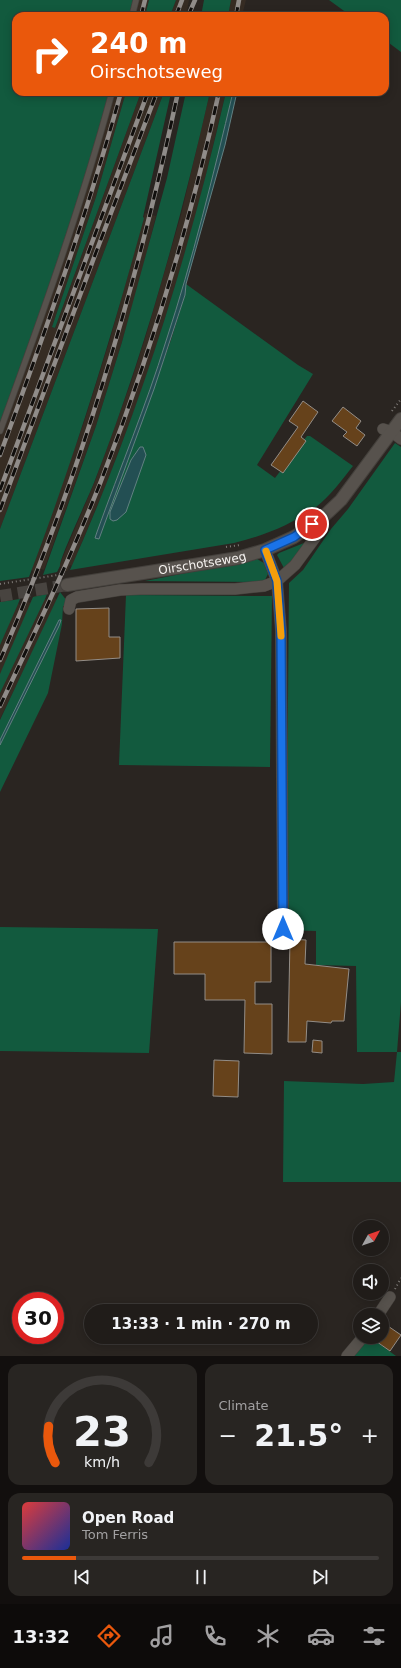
<!DOCTYPE html>
<html lang="en">
<head>
<meta charset="utf-8">
<style>
	:root { --surface:#201c19; --page:#282522; --text:#f1f3f6; --muted:#a2a1a2; --line:#3d3a38; --accent:#ea580c }
	body { margin:0; font-family:"DejaVu Sans",sans-serif; background:var(--page); color:var(--text); height:100vh; display:flex; flex-direction:column; font-size:15px; white-space:nowrap }
	* { box-sizing:border-box; margin:0 }
	p { font-size:13px; color:var(--muted) }
	.icon { flex:none; width:22px; height:22px; fill:none; stroke:currentColor; stroke-width:2; stroke-linecap:round; stroke-linejoin:round }
	.map { position:relative; height:1356px; overflow:hidden }
	.panel { display:flex; flex-direction:column; gap:8px; padding:8px; background:#120f0e; flex:1 }
	.panel>* { flex:none }
	.hud { position:absolute; left:12px; top:12px; width:377px; height:84px; border-radius:12px; box-shadow:0 2px 10px #0003,0 0 0 1px var(--line); background:#ea580c; color:#fff; overflow:hidden }
	.needle { width:26px; rotate:50deg }
	.fabs { position:absolute; left:353px; top:1220px; display:grid; gap:8px }
	.fabs a { display:grid; place-items:center; width:36px; height:36px; border-radius:50%; background:var(--surface); box-shadow:0 2px 10px #0003,0 0 0 1px var(--line); font-size:20px }
	.speed { position:absolute; left:12px; top:1292px; display:flex; gap:8px; font-size:20px; font-weight:700; text-align:center }
	.speed>* { display:grid; place-content:center; width:52px; height:52px; border-radius:50%; background:var(--surface); box-shadow:0 2px 10px #0003,0 0 0 1px var(--line); line-height:1 }
	.speed .limit { border:6px solid #d22; background:#fff; color:#111 }
	.pin { position:absolute; display:grid; place-items:center; width:34px; height:34px; color:#fff; margin:-17px; border:2px solid #fff; border-radius:50%; box-shadow:0 1px 4px #0007 }
	.me { position:absolute; width:44px; margin:-22px; rotate:0deg; stroke-linejoin:round; filter:drop-shadow(0 0 3px #0008) }
	.turn { display:flex; align-items:center; gap:14px; height:84px; padding:0 12px; font-size:18px }
	.turn .icon { width:52px; height:52px; stroke-width:2.5 }
	.turn b { display:block; font-size:28px; line-height:34px }
	.big { font-size:30px; font-weight:700; line-height:1.1 }
	.panel .widget { flex:1; display:flex; flex-direction:column; justify-content:center; gap:6px; min-width:0; padding:0 14px; border-radius:12px; background:var(--page) }
	.panel .dial { align-items:center; gap:0 }
	.dial svg { height:104px; overflow:visible; fill:none; stroke:var(--line); stroke-width:7; stroke-linecap:round; text-anchor:middle }
	.dial text { fill:var(--text); stroke:none }
	.song { display:flex; align-items:center; gap:12px }
	.cover { width:48px; height:48px; border-radius:6px; background:linear-gradient(135deg,hsl(0 70% 55%),hsl(230 70% 35%)) }
	.played { height:4px; border-radius:2px; background:linear-gradient(90deg,var(--accent) 15%,var(--line) 15%) }
	.keys { display:flex; justify-content:space-around; direction:ltr }
	.heat { display:flex; justify-content:space-between; align-items:center; font-size:22px; direction:ltr }
	.panel .tiles { flex:1; display:grid; gap:8px; grid-template-columns:1fr 1fr }
	.widget:last-child { grid-column:span 2 }
	.trip { position:absolute; left:84px; top:1304px; width:234px; height:40px; border-radius:20px; background:var(--surface); box-shadow:0 2px 10px #0003,0 0 0 1px var(--line); font-weight:700; line-height:40px; text-align:center }
	.tab-bar { display:flex; height:64px; justify-content:space-around; align-items:center; background:#0d0b0a; color:var(--muted) }
	.tab-bar .icon { width:28px; height:28px }
	.tab-bar .selected { color:var(--accent) }
	.tab-bar b { font-size:18px; color:var(--text) }
	.map>svg:first-child { display:block }
</style>
</head>
<body>
<div class="map">
<svg width="401" height="1356" viewBox="0 0 401 1356">
	<rect width="100%" height="100%" fill="#2a2521"/>
	<g fill="#362c23">
		<path d="M138,0H149L145,16H134Z"/>
		<path d="M176,0H189L186,16H170Z"/>
		<path d="M231,0H246L242,16H228Z"/>
		<path d="M114,92H126L96,197L52,327L55,328L141,92H164L0,529V436L30,354Z"/>
		<path d="M210,92H226L196,217L174,290L144,385L106,485L72,566L70,565L67,571L59,572L61,567L59,566L95,481L131,382L147,332L181,215Z"/>
		<path d="M145,213L156,216L138,288L122,342L96,426L44,570L41,569L39,576L31,577L33,571L31,570L84,422L110,339Z"/>
		<path d="M57,593L55,598L57,599L46,624L0,719V602L19,599L18,603L20,605L23,598L30,597L28,602L30,603L34,596L47,594L45,599L47,600L50,594Z"/>
	</g>
	<g fill="#125a3e">
		<path d="M0,0H134L130,16H16V92H111L82,192L0,427Z"/>
		<path d="M149,0H176L170,16H145Z"/>
		<path d="M204,0H231L228,16H201Z"/>
		<path d="M329,0H401V52L385,40V16H351Z"/>
		<path d="M126,92H141L55,328L52,327L96,197Z"/>
		<path d="M164,92L171,93L143,217L144,218C111,339 74,459 29,577L0,581V529Z"/>
		<path d="M186,92H210C180,224 144,354 95,480C90,494 59,559 60,566L57,572L43,575L96,426L122,342L167,178Z"/>
		<path d="M226,92H233C210,191 185,291 151,387C134,436 114,484 97,532L99,539L171,340L185,295L186,284L298,365L313,374L257,465L275,478L307,436H310L353,466C342,480 330,496 316,507C291,525 263,536 234,543L70,570C139,415 188,258 226,92Z"/>
		<path d="M395,443L401,447V1002L397,1052H401V1182H283L284,1081L363,1084L394,1082L397,1052H357L356,966L316,965V931L286,930L289,583L303,570L331,529L348,509Z"/>
		<path d="M309,541L285,570L277,555L279,553Z"/>
		<path d="M257,559L264,563L268,574L264,582L145,581Z"/>
		<path d="M60,592L67,601L66,606H63L62,624L48,693L0,792V745L59,626L60,620L0,740V720Z"/>
		<path d="M47,594L45,599L0,693V674L33,597Z"/>
		<path d="M126,595L272,596L270,767L119,765Z"/>
		<path d="M20,599L18,604L0,645V602Z"/>
		<path d="M0,927L158,929L149,1053L0,1051Z"/>
		<path d="M369,1337H370L396,1356H352Z"/>
	</g>
	<g fill="#234f53" stroke="#628082">
		<path d="M233,92H237L225,145L186,284L185,295L154,389L99,539L95,538L97,532C120,468 146,406 166,341C193,259 213,176 233,92Z"/>
		<path d="M140,447H143L146,455L126,512L117,520L113,521L110,519V512L131,460Z"/>
		<path d="M59,620H61L59,626L0,745V740Z"/>
	</g>
	<g fill="#66421b" stroke="#938d87">
		<path d="M303,401L318,412L301,437L306,441L283,473L271,465L298,427L289,421Z"/>
		<path d="M343,407L361,421L356,428L365,435L357,446L343,436L347,432L332,421Z"/>
		<path d="M109,608V637H120V658L76,661V609Z"/>
		<path d="M290,939L306,940L305,964L349,969L344,1021H332L331,1023L307,1021L306,1042H288Z"/>
		<path d="M174,942H271V982H255V1004H272V1054L244,1053L245,1000H205V974H174Z"/>
		<path d="M313,1040L322,1041V1053L312,1052Z"/>
		<path d="M214,1060L239,1061L238,1097L213,1096Z"/>
		<path d="M385,1324L401,1335L390,1351L370,1337H382V1329Z"/>
	</g>
	<g fill="none" stroke-linecap="round" stroke-linejoin="round">
		<path stroke="#484440" stroke-width="12" stroke-dasharray="12 6" stroke-linecap="butt" d="M0,596L67,585"/>
		<defs>
			<g id="lane">
				<path d="M132,16L136,0"/>
				<path d="M0,431C41,319 81,207 112,92"/>
			</g>
			<g id="street">
				<path d="M383,429L392,432L401,439"/>
				<path d="M265,550L277,581L281,631L283,929"/>
				<path d="M69,609L71,600L77,597L120,590L141,589H235L264,586L277,581L295,565L320,531L322,518"/>
				<path d="M378,1315L390,1297"/>
				<path d="M347,1356L363,1337"/>
			</g>
			<g id="secondary">
				<path id="s1" d="M67,585L238,558L265,550L294,537L322,518L341,500L401,419"/>
			</g>
		</defs>
		<use href="#lane" stroke="#44403c" stroke-width="7"/>
		<use href="#street" stroke="#44403c" stroke-width="12"/>
		<use href="#secondary" stroke="#44403c" stroke-width="14"/>
		<g stroke="#7d7976" stroke-width="2" stroke-dasharray="1 3" stroke-linecap="butt">
			<path d="M392,411L401,399"/>
			<path d="M226,547L240,545"/>
			<path d="M0,584L64,574"/>
			<path d="M395,1289L401,1278"/>
		</g>
		<use href="#lane" stroke="#57524d" stroke-width="5.5"/>
		<use href="#street" stroke="#57524d" stroke-width="11"/>
		<use href="#secondary" stroke="#57524d" stroke-width="12"/>
		<defs>
			<g id="rail">
				<path d="M141,16L145,0"/>
				<path d="M176,16L182,0"/>
				<path d="M188,16L195,0"/>
				<path d="M236,16L239,0"/>
				<path d="M0,455C44,335 87,215 121,92"/>
				<path d="M0,490L148,92"/>
				<path d="M0,510L95,255L157,92"/>
				<path d="M0,660C80,478 137,286 178,92"/>
				<path d="M0,706C35,632 71,557 101,481C150,355 190,224 219,92"/>
			</g>
		</defs>
		<use href="#rail" stroke="#908c89" stroke-width="4.5"/>
		<use href="#rail" stroke="#110f0d" stroke-width="3" stroke-dasharray="9" stroke-linecap="butt"/>
	</g>
	<g fill="none" stroke-linecap="round" stroke-linejoin="round">
		<defs>
			<path id="route" d="M283,929L281,631L277,581L265,550L294,537L312,524"/>
		</defs>
		<use href="#route" stroke="#114b97" stroke-width="10"/>
		<use href="#route" stroke="#1a73e8" stroke-width="7"/>
		<path stroke="#f59e0b" stroke-width="7" d="M266,551L277,581L281,636"/>
	</g>
	<g text-anchor="middle" stroke-width="4" stroke-linejoin="round" paint-order="stroke">
		<g font-size="12" fill="#f5f2ef" stroke="#110f0d">
			<text dy="4" stroke="none"><textPath href="#s1" startOffset="137">Oirschotseweg</textPath></text>
		</g>
	</g>
</svg>
<div class="fabs">
<a><svg class="needle" viewBox="-14 -14 28 28"><path d="M0-13l5 13h-10z" fill="#e53935"/><path d="M0 13l5-13h-10z" fill="#a2a1a2"/></svg></a>
<a><svg class="icon" aria-label="sound" viewBox="0 0 24 24"><path d="M4 9h4l5-4v14l-5-4H4zM17 9q2 3 0 6"/></svg></a>
<a><svg class="icon" aria-label="layers" viewBox="0 0 24 24"><path d="M12 4l9 5-9 5-9-5zM3 14l9 5 9-5"/></svg></a>
</div>
<div class="speed"><div class="limit">30</div></div>
<div class="pin" style="left:312px;top:524px;background:#d93025"><svg class="icon" aria-label="arrive" viewBox="0 0 24 24"><path d="M6 21V4h12l-3 4 3 4H6"/></svg></div>
<svg class="me" style="left:283px;top:929px" viewBox="-20 -20 40 40"><circle r="19" fill="#fff"/><path d="M0-13L10 11 0 6-10 11z" fill="#1a73e8"/></svg>
<div class="trip">13:33 · 1 min · 270 m</div>
<div class="hud">
<div class="turn"><svg class="icon" aria-label="right" viewBox="0 0 24 24"><path d="M7 20v-9h11M14 6l5 5-5 5"/></svg><div><b>240 m</b>Oirschotseweg</div></div>
</div>
</div>
<section class="panel">
<div class="tiles">
<div class="widget dial"><svg viewBox="0 0 100 80">
<path d="M14 69A42 42 0 1 1 86 69"/>
<path d="M14 69A42 42 0 0 1 9 41" stroke="#ea580c"/>
<text x="50" y="56" font-size="32" font-weight="700">23</text>
<text x="50" y="72" font-size="11">km/h</text>
</svg></div>
<div class="widget"><p>Climate</p>
<div class="heat"><a>−</a><b class="big">21.5°</b><a>+</a></div>
</div>
<div class="widget">
<div class="song"><i class="cover"></i><div><b>Open Road</b><p>Tom Ferris</p></div></div>
<div class="played"></div>
<div class="keys"><svg class="icon" aria-label="previous" viewBox="0 0 24 24"><path d="M18 5L8 12l10 7zM5 5v14"/></svg><svg class="icon" aria-label="pause" viewBox="0 0 24 24"><path d="M8 5v14M16 5v14"/></svg><svg class="icon" aria-label="next" viewBox="0 0 24 24"><path d="M6 5l10 7-10 7zM19 5v14"/></svg></div>
</div>
</div>
</section>
<nav class="tab-bar">
<b>13:32</b>
<svg class="icon selected" aria-label="directions" viewBox="0 0 24 24"><path d="M12 3l9 9-9 9-9-9zM9 14v-3h6M13 9l2 2-2 2"/></svg>
<svg class="icon" aria-label="music" viewBox="0 0 24 24"><path d="M9 18V5l10-2v13"/><circle cx="6" cy="18" r="3"/><circle cx="16" cy="16" r="3"/></svg>
<svg class="icon" aria-label="phone" viewBox="0 0 24 24"><path d="M5 4h4l2 5-3 2q2 4 5 5l2-3 5 2v4C11 20 4 13 5 4z"/></svg>
<svg class="icon" aria-label="climate" viewBox="0 0 24 24"><path d="M12 3v18M4 7l16 10M4 17L20 7"/></svg>
<svg class="icon" aria-label="car" viewBox="0 0 24 24"><path d="M5 17H2v-5l4-1 3-4h7l3 4 3 1v5h-3M9 17h6M6 11h13"/><circle cx="7" cy="17" r="2"/><circle cx="17" cy="17" r="2"/></svg>
<svg class="icon" aria-label="filters" viewBox="0 0 24 24"><path d="M4 7h16M4 17h16"/><circle cx="9" cy="7" r="2"/><circle cx="15" cy="17" r="2"/></svg>
</nav>
</body>
</html>
